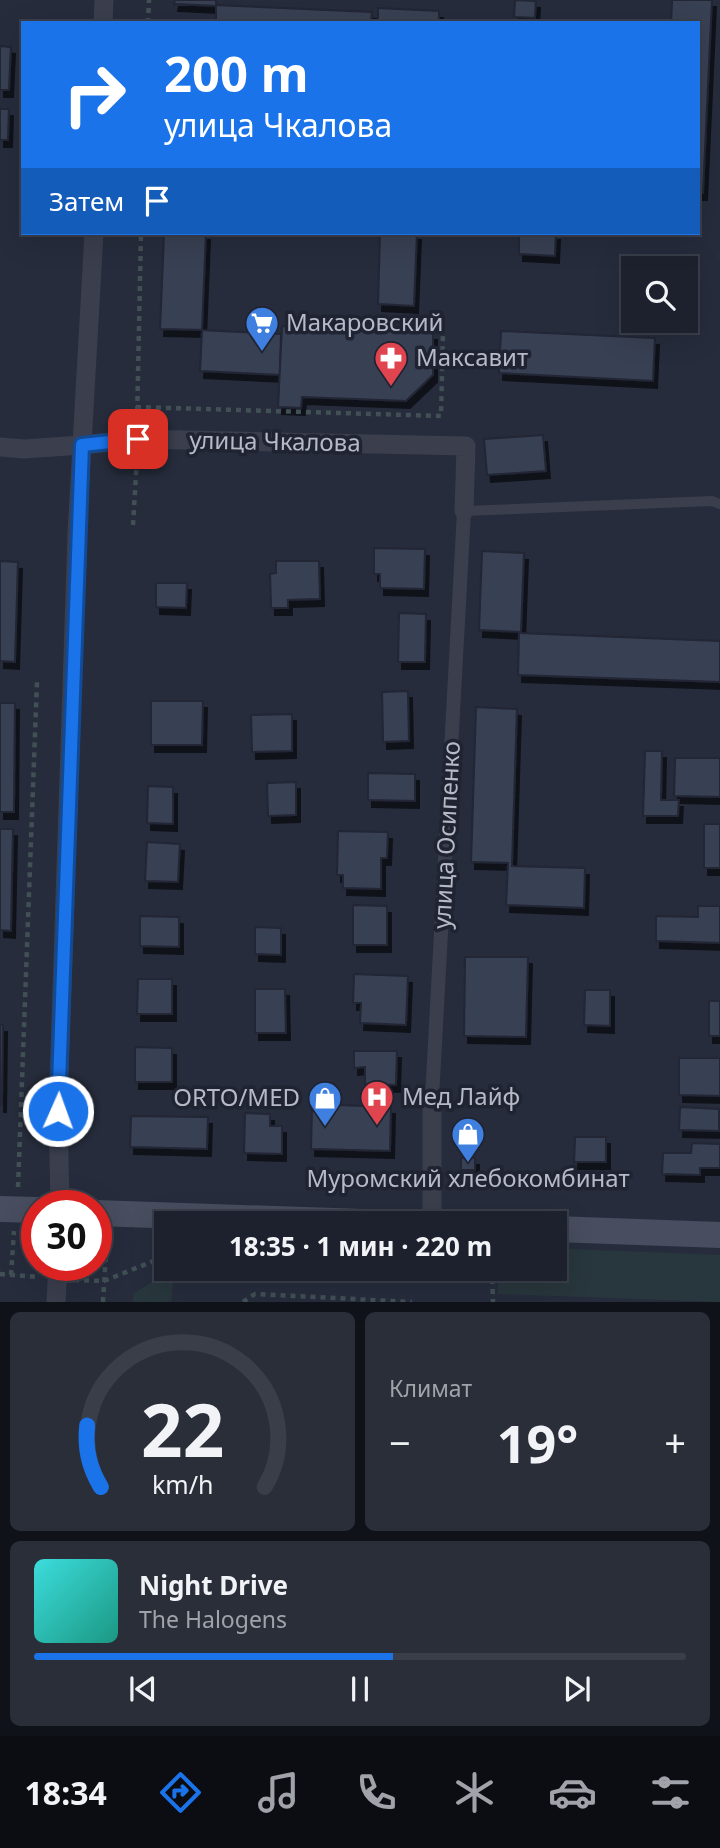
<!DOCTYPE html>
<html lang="ru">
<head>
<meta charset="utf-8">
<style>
	:root { --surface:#1c212d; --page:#292e39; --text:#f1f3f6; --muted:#a0a3aa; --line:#3a3e49; --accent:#1a73e8 }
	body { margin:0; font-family:"Noto Sans",sans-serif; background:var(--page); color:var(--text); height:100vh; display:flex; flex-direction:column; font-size:26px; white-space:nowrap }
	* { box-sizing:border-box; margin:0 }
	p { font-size:23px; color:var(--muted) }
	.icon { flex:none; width:38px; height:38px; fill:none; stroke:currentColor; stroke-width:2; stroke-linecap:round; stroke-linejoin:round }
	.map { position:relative; height:1302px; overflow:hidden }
	.side { display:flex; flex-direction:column; gap:10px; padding:10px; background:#0f1219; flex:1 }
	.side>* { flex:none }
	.banner { position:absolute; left:21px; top:21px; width:679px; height:214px; border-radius:0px; box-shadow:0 7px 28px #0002,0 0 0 2px var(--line); background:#1a73e8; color:#fff; overflow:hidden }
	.buttons { position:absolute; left:621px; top:256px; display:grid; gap:14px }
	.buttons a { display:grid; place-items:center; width:77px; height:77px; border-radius:0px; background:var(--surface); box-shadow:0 7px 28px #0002,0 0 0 2px var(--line); font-size:35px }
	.speed { position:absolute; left:21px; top:1190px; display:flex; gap:14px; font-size:35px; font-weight:700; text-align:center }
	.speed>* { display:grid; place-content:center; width:91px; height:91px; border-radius:50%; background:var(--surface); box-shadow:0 7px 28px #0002,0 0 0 2px var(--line); line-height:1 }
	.speed .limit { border:10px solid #d22; background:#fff; color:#111 }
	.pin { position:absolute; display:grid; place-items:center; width:60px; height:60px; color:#fff; margin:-30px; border-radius:14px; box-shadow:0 4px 10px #0006 }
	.me { position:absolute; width:77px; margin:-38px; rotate:2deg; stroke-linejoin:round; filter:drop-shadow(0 0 5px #0008) }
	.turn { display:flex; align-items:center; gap:24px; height:147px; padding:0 28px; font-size:32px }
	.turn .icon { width:91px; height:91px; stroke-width:2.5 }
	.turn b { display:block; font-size:49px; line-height:60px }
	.then { display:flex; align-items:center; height:66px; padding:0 28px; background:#0003; gap:14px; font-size:26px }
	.big { font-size:52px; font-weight:700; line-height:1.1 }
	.side .widget { flex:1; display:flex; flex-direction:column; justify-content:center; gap:10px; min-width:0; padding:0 24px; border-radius:10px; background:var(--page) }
	.side .dial { align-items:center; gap:0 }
	.dial svg { height:182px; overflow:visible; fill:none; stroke:var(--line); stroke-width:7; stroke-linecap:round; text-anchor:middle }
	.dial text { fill:var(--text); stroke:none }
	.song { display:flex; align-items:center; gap:21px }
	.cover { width:84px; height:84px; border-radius:10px; background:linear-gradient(135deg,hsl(180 70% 55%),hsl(170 70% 35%)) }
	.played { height:7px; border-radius:4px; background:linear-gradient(90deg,var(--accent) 55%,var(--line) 55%) }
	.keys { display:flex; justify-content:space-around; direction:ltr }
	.heat { display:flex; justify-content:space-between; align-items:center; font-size:38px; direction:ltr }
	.side .tiles { flex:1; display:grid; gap:10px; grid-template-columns:1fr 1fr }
	.widget:last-child { grid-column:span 2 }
	.trip { position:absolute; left:154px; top:1211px; width:413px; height:70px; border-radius:0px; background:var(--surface); box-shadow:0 7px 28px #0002,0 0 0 2px var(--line); font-weight:700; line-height:70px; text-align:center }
	.menu { display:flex; height:112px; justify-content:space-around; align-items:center; background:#0b0d12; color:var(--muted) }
	.menu .icon { width:49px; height:49px }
	.menu .active { color:var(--accent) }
	.menu b { font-size:32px; color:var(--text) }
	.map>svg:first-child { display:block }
</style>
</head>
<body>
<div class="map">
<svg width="720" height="1302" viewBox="0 0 720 1302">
	<defs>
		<filter id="shadow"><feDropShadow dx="4" dy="7" stdDeviation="0" flood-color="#0009"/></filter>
	</defs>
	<rect width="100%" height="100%" fill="#262c3c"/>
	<g fill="#28373d">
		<path d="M569,1249L720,1255V1302L498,1294V1269H555V1262Z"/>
		<path d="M157,1279L173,1283L171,1302H133L134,1293Z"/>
	</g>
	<g fill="#383f52" stroke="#212534" stroke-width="2" filter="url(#shadow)">
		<path d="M175,0H216V5L372,12L371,23H216V6L174,4Z"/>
		<path d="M515,0L536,1L535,18L514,17Z"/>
		<path d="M672,0H712L703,193H698V23H671Z"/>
		<path d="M378,8L439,11V23H378Z"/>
		<path d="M0,46L11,47L9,90H0Z"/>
		<path d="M0,109H9L8,140H0Z"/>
		<path d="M164,233H206L202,330L281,334L280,375L200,371L202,330L160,329Z"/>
		<path d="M380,233H417L414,306L378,304Z"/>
		<path d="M519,233H556L555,256L519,254Z"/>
		<path d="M282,326L433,333V375L406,401L302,397L301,408L278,407Z"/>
		<path d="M501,331L655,338L653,381L499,373Z"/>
		<path d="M543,435L546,471L487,475L484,439Z"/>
		<path d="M374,548L425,549L424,589L380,588V574H374Z"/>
		<path d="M482,551L524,553L521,633L720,641V682L518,675L519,632L479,630Z"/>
		<path d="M0,561L18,562L15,662L0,661Z"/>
		<path d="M276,561H319L320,599L288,600V608H271L270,574L276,573Z"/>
		<path d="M156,583H187L186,608L156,607Z"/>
		<path d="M399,613L426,614L425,662H398Z"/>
		<path d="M408,691L409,741L383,742L382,692Z"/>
		<path d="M151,701H203L202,745H151Z"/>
		<path d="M0,703H15L14,812H0Z"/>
		<path d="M476,707L517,709L512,866L585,868L584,908L506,905L508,863L471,862Z"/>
		<path d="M292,714V751L252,752L251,715Z"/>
		<path d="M645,751H662L661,800H679L678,816H643Z"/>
		<path d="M675,758H720V797L674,796Z"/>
		<path d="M368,773L415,774V801L368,800Z"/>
		<path d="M296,782V815L268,816L267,783Z"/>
		<path d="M148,786L173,787V824L147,823Z"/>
		<rect x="704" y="824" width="16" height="44"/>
		<path d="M0,829H13L11,931L0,930Z"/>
		<path d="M338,831L388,832L387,858H381V889L343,888V875H337Z"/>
		<path d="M147,842L180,844L178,882L145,881Z"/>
		<path d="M353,905L387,906V945H353Z"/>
		<path d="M698,906H720V943L656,941V916L698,917Z"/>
		<path d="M140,916L179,917V947L140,946Z"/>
		<path d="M255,927L281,928V955L255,954Z"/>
		<path d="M465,957H528L526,1037L464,1036Z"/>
		<path d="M354,974L408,976L406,1025L360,1023L361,1003H353Z"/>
		<path d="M138,979H172V1014H137Z"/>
		<path d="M255,989H285L286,1033H255Z"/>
		<path d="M585,990H610V1026L584,1025Z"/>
		<rect x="709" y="1001" width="11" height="35"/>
		<path d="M0,1025H3L2,1105H0Z"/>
		<path d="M135,1047L172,1048V1082H135Z"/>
		<path d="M354,1051H397L396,1085L365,1084V1067L354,1068Z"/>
		<path d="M679,1058H720V1096L679,1095Z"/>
		<path d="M312,1104L391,1107L390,1151L311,1149Z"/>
		<path d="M680,1107L719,1109V1131L679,1130Z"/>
		<path d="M245,1113L270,1114V1126H282V1154L244,1153Z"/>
		<path d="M131,1116L208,1117L207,1149L130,1147Z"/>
		<path d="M575,1137H606V1162H574Z"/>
		<path d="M692,1143L720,1144V1168H700V1175L662,1174L663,1153H691Z"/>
		<rect x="461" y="1158" width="14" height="12"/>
	</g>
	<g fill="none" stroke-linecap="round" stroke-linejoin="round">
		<g stroke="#415055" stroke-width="4.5" stroke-dasharray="5 5" stroke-linecap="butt">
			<path d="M148,23L149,0"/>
			<path d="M136,407L441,416L443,331"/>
			<path d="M137,421L141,233"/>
			<path d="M133,525L137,457"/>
			<path d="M18,1187L37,681"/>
			<path d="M492,1269L493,1302"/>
			<path d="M0,1274L38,1277"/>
			<path d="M11,1275L14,1231"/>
			<path d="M74,1280L104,1281L166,1256"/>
			<path d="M103,1302L107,1236"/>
			<path d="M243,1302L255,1294L412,1302"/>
		</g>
		<path stroke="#3a3e4d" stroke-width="10" d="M464,511L712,501L720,504"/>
		<path stroke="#3a3e4d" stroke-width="14" d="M432,1098L464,511"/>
		<g stroke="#3a3e4d" stroke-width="19">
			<path d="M103,23L104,0"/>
			<path d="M0,447L24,449L82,445L138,439L466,446L464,511"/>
			<path d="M60,1206L58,1111L77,533L94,233"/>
			<path d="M432,1223V1098"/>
			<path d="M56,1302L58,1265"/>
		</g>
		<g stroke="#484d5f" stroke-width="26">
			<path d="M0,1209L37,1210"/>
			<path d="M96,1213L392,1223"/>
			<path d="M555,1229L720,1235"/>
		</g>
	</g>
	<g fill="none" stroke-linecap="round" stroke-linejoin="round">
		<defs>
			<path id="route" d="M58,1111L82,445L138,439"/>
		</defs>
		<use href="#route" stroke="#114b97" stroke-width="18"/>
		<use href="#route" stroke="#1a73e8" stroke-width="12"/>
	</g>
	<defs>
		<symbol id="supermarket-pin" viewBox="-11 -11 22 30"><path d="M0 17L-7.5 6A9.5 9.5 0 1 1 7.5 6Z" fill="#3f7fe0" stroke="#1f2332"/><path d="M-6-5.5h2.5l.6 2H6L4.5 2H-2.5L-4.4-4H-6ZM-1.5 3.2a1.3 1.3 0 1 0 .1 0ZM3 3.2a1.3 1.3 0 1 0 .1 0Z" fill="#fff"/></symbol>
		<symbol id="pharmacy-pin" viewBox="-11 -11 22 30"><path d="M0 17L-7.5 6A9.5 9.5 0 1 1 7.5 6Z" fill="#e0444e" stroke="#1f2332"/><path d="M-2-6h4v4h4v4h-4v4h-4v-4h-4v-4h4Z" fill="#fff"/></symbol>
		<symbol id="hospital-pin" viewBox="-11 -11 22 30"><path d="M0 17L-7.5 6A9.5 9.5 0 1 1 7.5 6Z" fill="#e0444e" stroke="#1f2332"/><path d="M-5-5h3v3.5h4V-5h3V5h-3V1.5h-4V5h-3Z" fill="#fff"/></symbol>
		<symbol id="shop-pin" viewBox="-11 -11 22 30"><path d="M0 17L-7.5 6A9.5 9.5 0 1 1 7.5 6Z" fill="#3f7fe0" stroke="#1f2332"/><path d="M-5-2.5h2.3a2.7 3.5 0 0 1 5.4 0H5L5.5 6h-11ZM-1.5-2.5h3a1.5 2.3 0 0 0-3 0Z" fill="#fff"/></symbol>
	</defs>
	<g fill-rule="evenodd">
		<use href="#supermarket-pin" x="243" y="304" width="38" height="52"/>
		<use href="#pharmacy-pin" x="372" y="339" width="38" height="52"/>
		<use href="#hospital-pin" x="358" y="1078" width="38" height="52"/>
		<use href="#shop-pin" x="306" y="1079" width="38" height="52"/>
		<use href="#shop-pin" x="449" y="1115" width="38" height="52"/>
	</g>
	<g text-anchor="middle" stroke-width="7" stroke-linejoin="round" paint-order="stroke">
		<g font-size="24" fill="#b5b9c8" stroke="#1f2332" text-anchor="start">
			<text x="286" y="331">Макаровский</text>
			<text x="416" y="366">Максавит</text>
			<text x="402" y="1105">Мед Лайф</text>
			<text x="300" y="1106" text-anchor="end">ORTO/MED</text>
			<text x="468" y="1187" text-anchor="middle">Муромский хлебокомбинат</text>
		</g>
		<g font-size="24" fill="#b5b9c8" stroke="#1f2332">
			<text transform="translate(275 442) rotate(1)" y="8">улица Чкалова</text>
			<text transform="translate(447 835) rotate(-87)" y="8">улица Осипенко</text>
		</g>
	</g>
</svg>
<div class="buttons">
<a><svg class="icon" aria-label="search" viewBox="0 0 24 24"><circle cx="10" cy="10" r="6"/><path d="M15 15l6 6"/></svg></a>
</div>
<div class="speed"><div class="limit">30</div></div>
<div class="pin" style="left:138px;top:439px;background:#d93025"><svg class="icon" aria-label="arrive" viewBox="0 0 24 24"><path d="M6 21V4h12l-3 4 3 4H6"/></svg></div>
<svg class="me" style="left:58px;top:1111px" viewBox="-20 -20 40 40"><circle r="17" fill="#1a73e8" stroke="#fff" stroke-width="3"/><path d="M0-11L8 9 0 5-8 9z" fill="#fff"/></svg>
<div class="trip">18:35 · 1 мин · 220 m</div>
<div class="banner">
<div class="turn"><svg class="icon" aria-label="right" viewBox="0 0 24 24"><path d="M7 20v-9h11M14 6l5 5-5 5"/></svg><div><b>200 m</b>улица Чкалова</div></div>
<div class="then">Затем<svg class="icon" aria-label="arrive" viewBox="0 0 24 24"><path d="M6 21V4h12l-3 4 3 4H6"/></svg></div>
</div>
</div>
<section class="side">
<div class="tiles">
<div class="widget dial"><svg viewBox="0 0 100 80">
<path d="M14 69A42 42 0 1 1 86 69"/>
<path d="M14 69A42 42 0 0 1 8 42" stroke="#1a73e8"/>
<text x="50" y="56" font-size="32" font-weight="700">22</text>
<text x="50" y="72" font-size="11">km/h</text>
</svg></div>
<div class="widget"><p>Климат</p>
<div class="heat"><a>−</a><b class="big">19°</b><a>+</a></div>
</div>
<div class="widget">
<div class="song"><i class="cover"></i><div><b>Night Drive</b><p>The Halogens</p></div></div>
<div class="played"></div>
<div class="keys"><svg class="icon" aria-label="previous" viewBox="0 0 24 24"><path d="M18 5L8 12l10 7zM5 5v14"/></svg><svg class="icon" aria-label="pause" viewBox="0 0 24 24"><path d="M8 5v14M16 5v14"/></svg><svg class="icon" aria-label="next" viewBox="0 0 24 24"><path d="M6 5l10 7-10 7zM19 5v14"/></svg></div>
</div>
</div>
</section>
<nav class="menu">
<b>18:34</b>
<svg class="icon active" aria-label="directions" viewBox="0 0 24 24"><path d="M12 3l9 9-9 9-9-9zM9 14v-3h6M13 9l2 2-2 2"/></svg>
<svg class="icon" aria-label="music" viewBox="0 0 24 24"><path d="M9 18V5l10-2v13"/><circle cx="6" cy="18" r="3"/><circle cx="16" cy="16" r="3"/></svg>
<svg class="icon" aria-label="phone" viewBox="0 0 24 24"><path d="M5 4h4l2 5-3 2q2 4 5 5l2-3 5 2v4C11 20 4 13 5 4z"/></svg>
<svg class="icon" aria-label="climate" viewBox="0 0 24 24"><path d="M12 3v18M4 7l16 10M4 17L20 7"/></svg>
<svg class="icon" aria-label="car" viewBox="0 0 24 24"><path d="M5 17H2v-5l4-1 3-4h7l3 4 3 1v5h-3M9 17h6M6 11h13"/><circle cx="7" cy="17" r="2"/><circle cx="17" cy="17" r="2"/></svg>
<svg class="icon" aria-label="filters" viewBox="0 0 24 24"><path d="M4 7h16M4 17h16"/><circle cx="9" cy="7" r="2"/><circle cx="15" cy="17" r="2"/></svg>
</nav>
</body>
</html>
